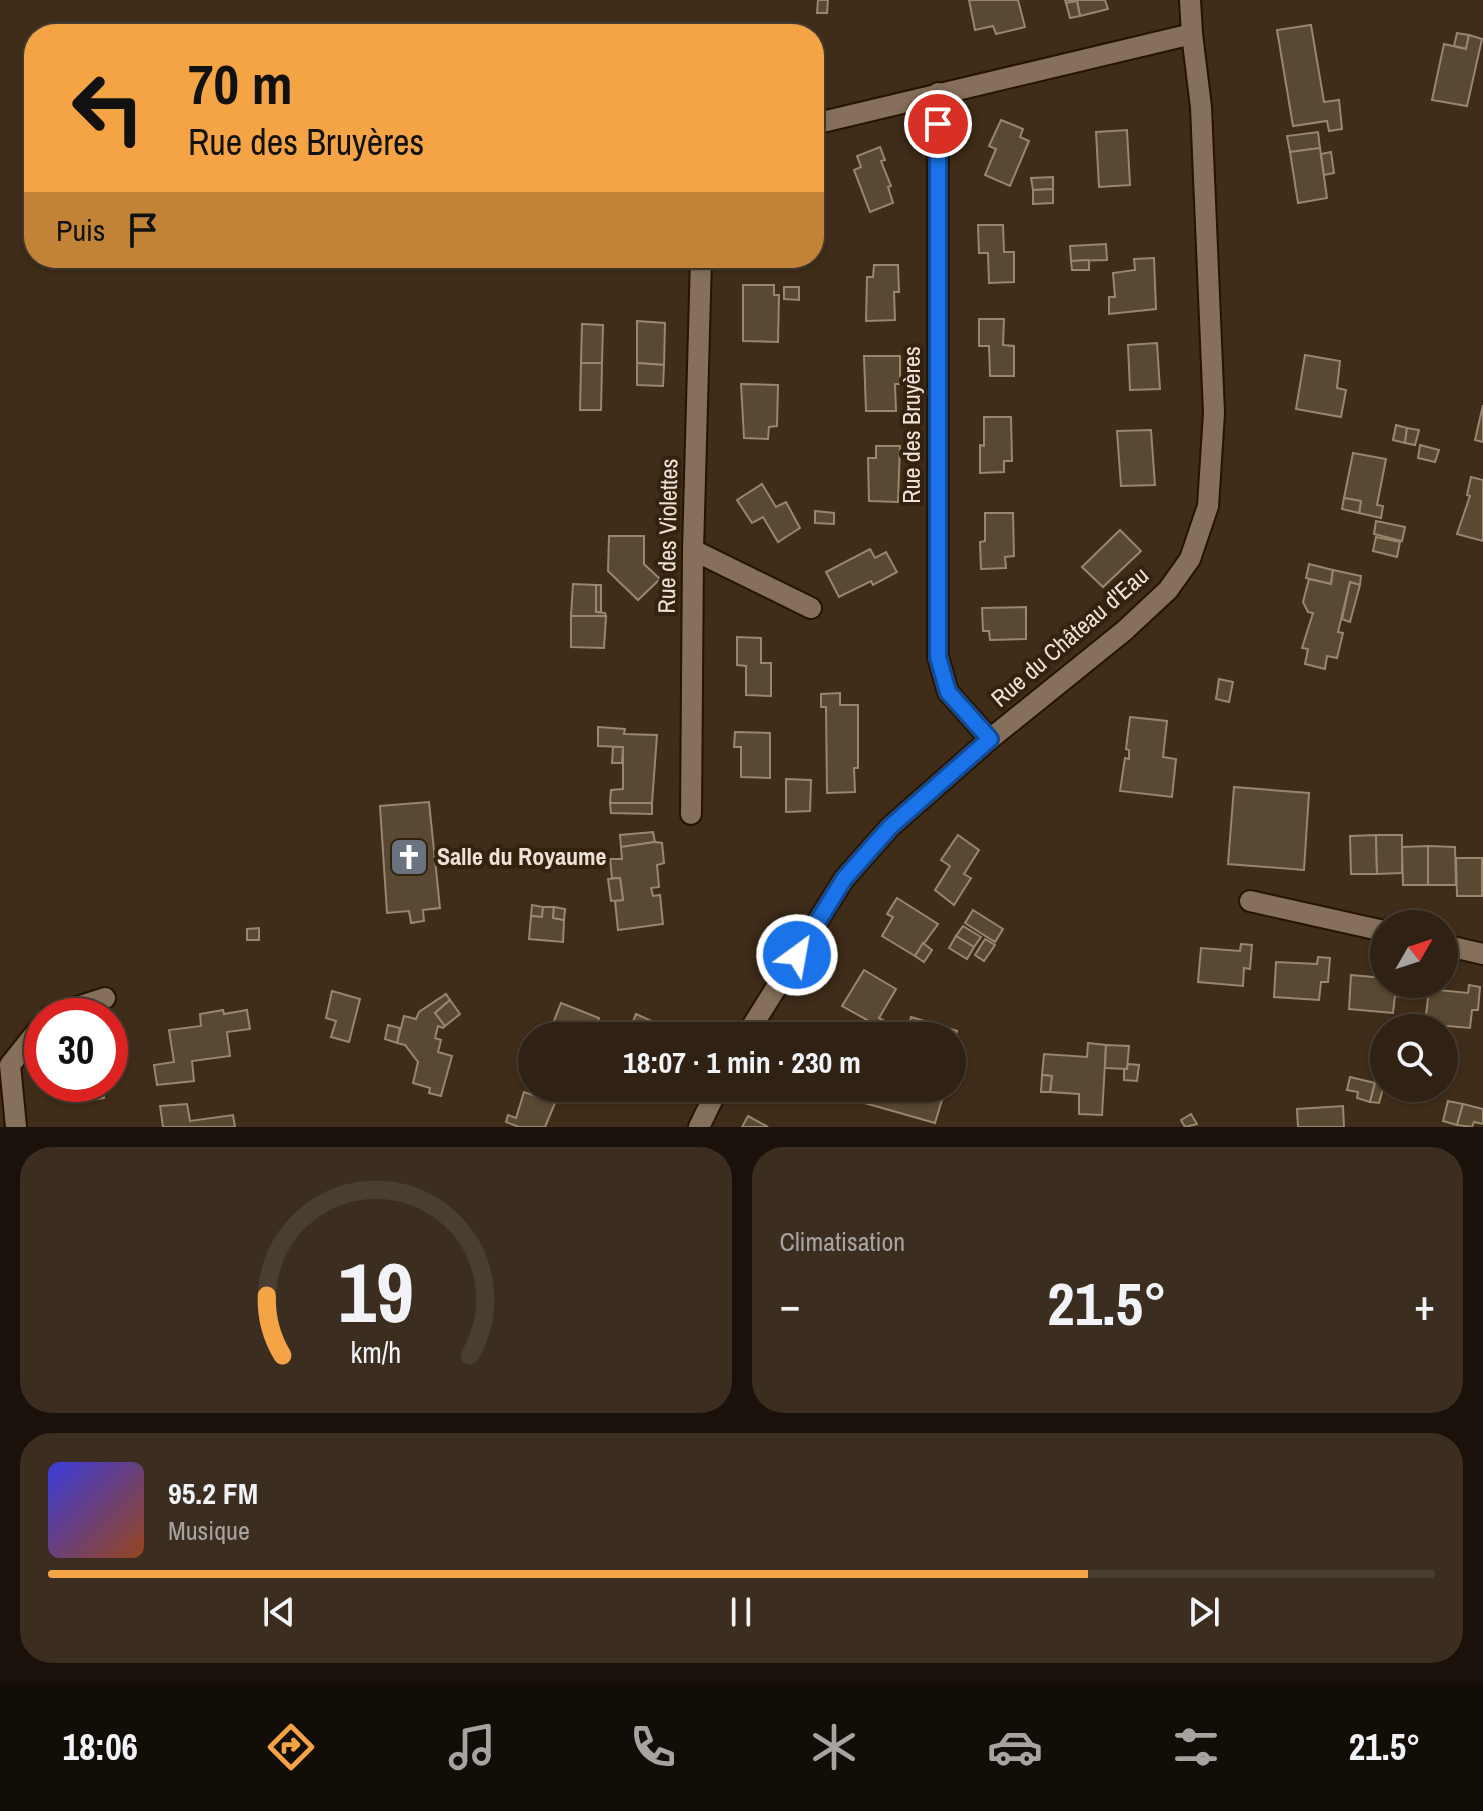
<!DOCTYPE html>
<html lang="fr">
<head>
<meta charset="utf-8">
<style>
	:root { --surface:#2f2113; --page:#3b2e21; --text:#f1f3f6; --muted:#a7a3a0; --line:#4a3e33; --accent:#f4a444 }
	body { margin:0; font-family:"Archivo Narrow",sans-serif; background:var(--page); color:var(--text); height:100vh; display:flex; flex-direction:column; font-size:30px; white-space:nowrap }
	* { box-sizing:border-box; margin:0 }
	p { font-size:26px; color:var(--muted) }
	.icon { flex:none; width:44px; height:44px; fill:none; stroke:currentColor; stroke-width:2; stroke-linecap:round; stroke-linejoin:round }
	.map { position:relative; height:1127px; overflow:hidden }
	.details { display:flex; flex-direction:column; gap:20px; padding:20px; background:#1a120a; flex:1 }
	.details>* { flex:none }
	.banner { position:absolute; left:24px; top:24px; width:800px; height:244px; border-radius:32px; box-shadow:0 2px 6px #0004,0 0 0 2px var(--line); background:#f4a444; color:#111; overflow:hidden }
	.needle { width:52px; rotate:51deg }
	.fabs { position:absolute; left:1370px; top:910px; display:grid; gap:16px }
	.fabs a { display:grid; place-items:center; width:88px; height:88px; border-radius:50%; background:var(--surface); box-shadow:0 2px 6px #0004,0 0 0 2px var(--line); font-size:40px }
	.speed { position:absolute; left:24px; top:998px; display:flex; gap:16px; font-size:40px; font-weight:700; text-align:center }
	.speed>* { display:grid; place-content:center; width:104px; height:104px; border-radius:50%; background:var(--surface); box-shadow:0 2px 6px #0004,0 0 0 2px var(--line); line-height:1 }
	.speed .limit { border:12px solid #d22; background:#fff; color:#111 }
	.pin { position:absolute; display:grid; place-items:center; width:68px; height:68px; color:#fff; margin:-34px; border:4px solid #fff; border-radius:50%; box-shadow:0 2px 8px #0007 }
	.me { position:absolute; width:88px; margin:-44px; rotate:32deg; stroke-linejoin:round; filter:drop-shadow(0 0 6px #0008) }
	.turn { display:flex; align-items:center; gap:28px; height:168px; padding:0 32px; font-size:36px }
	.turn .icon { width:104px; height:104px; stroke-width:2.5 }
	.turn b { display:block; font-size:56px; line-height:68px }
	.then { display:flex; align-items:center; height:76px; padding:0 32px; background:#0003; gap:16px; font-size:30px }
	.big { font-size:60px; font-weight:700; line-height:1.1 }
	.details .tile { flex:1; display:flex; flex-direction:column; justify-content:center; gap:12px; min-width:0; padding:0 28px; border-radius:32px; background:var(--page) }
	.details .dial { align-items:center; gap:0 }
	.dial svg { height:208px; overflow:visible; fill:none; stroke:var(--line); stroke-width:7; stroke-linecap:round; text-anchor:middle }
	.dial text { fill:var(--text); stroke:none }
	.song { display:flex; align-items:center; gap:24px }
	.cover { width:96px; height:96px; border-radius:12px; background:linear-gradient(135deg,hsl(240 70% 55%),hsl(20 70% 35%)) }
	.played { height:8px; border-radius:4px; background:linear-gradient(90deg,var(--accent) 75%,var(--line) 75%) }
	.keys { display:flex; justify-content:space-around; direction:ltr }
	.heat { display:flex; justify-content:space-between; align-items:center; font-size:44px; direction:ltr }
	.details .tiles { flex:1; display:grid; gap:20px; grid-template-columns:1fr 1fr }
	.tile:last-child { grid-column:span 2 }
	.trip { position:absolute; left:518px; top:1022px; width:448px; height:80px; border-radius:40px; background:var(--surface); box-shadow:0 2px 6px #0004,0 0 0 2px var(--line); font-weight:700; line-height:80px; text-align:center }
	.tab-bar { display:flex; height:128px; justify-content:space-around; align-items:center; background:#130d08; color:var(--muted) }
	.tab-bar .icon { width:56px; height:56px }
	.tab-bar .on { color:var(--accent) }
	.tab-bar b { font-size:36px; color:var(--text) }
	.map>svg:first-child { display:block }
</style>
</head>
<body>
<div class="map">
<svg width="1483" height="1127" viewBox="0 0 1483 1127">
	<rect width="100%" height="100%" fill="#3f2c19"/>
	<g fill="#594832" stroke="#98866d" stroke-width="2">
		<path d="M818,0H828L827,13H817Z"/>
		<path d="M969,0H1018L1025,27L996,34L993,26L975,30Z"/>
		<path d="M1065,0H1105L1108,9L1080,16L1077,1L1066,3Z"/>
		<path d="M1077,1L1080,16L1070,18L1066,3Z"/>
		<path d="M1311,25L1324,102L1339,100L1342,129L1329,131L1327,121L1293,126L1277,30Z"/>
		<path d="M1457,33L1469,35L1466,49L1454,46Z"/>
		<path d="M1469,35L1482,39L1467,106L1432,100L1444,44L1466,49Z"/>
		<path d="M1001,120L1023,129L1020,137L1029,141L1010,186L985,175L996,149L989,146Z"/>
		<path d="M1127,130L1130,185L1099,187L1096,132Z"/>
		<path d="M1318,132L1320,148L1290,152L1287,136Z"/>
		<path d="M880,147L885,160L881,161L891,186L888,187L893,203L870,212L854,170L861,167L857,156Z"/>
		<path d="M1320,148L1327,198L1298,203L1290,152Z"/>
		<path d="M1331,152L1334,173L1324,175L1321,154Z"/>
		<path d="M1053,177V189L1033,190L1031,178Z"/>
		<path d="M1053,189V203L1033,204V190Z"/>
		<path d="M978,225H1003L1004,252H1014V282L989,283L988,253H979Z"/>
		<path d="M1106,244L1107,260L1071,261L1070,246Z"/>
		<path d="M1154,258L1156,309L1109,314V297H1115L1113,273L1135,270L1134,259Z"/>
		<path d="M1089,260V270H1072L1071,261Z"/>
		<path d="M874,265H898L899,292H894L895,320L866,321L867,277H873Z"/>
		<path d="M743,285H774V295H779L778,342L743,341Z"/>
		<path d="M784,287H799V300L784,299Z"/>
		<path d="M979,319H1004L1003,345L1014,346V376H990L989,346H979Z"/>
		<path d="M637,321L665,323L664,365L637,363Z"/>
		<path d="M582,324L603,325L602,363H581Z"/>
		<path d="M1157,343L1160,389L1130,390L1128,345Z"/>
		<path d="M1305,355L1340,361L1337,388L1346,390L1341,417L1296,409Z"/>
		<path d="M864,356H900V384H895L896,411H866Z"/>
		<path d="M581,363H602L601,410H580Z"/>
		<path d="M637,363L664,365L663,386L637,385Z"/>
		<path d="M741,384L778,385L777,426L769,427L768,439L744,438Z"/>
		<path d="M1483,405V442L1475,440Z"/>
		<path d="M984,417H1011L1012,461H1004V472L980,473V445L984,446Z"/>
		<path d="M1396,425L1407,428L1405,443L1393,440Z"/>
		<path d="M1407,428L1419,430L1415,445L1405,443Z"/>
		<path d="M1151,430L1155,485L1121,486L1117,431Z"/>
		<path d="M1420,445L1439,450L1435,462L1418,458Z"/>
		<path d="M876,446H900L898,502L869,501L868,458H876Z"/>
		<path d="M1353,453L1386,459L1377,505L1383,506L1381,518L1359,513L1361,501L1344,498Z"/>
		<path d="M1471,477L1483,480V541L1457,534L1470,496L1467,495Z"/>
		<path d="M762,484L776,507L786,502L800,528L778,542L763,517L752,523L737,500Z"/>
		<path d="M1344,498L1361,501L1359,513L1342,509Z"/>
		<path d="M815,511L834,513V524L815,523Z"/>
		<path d="M985,513H1013L1014,556L1005,557L1006,568L981,569L980,542L985,541Z"/>
		<path d="M1376,521L1405,527L1402,541L1374,534Z"/>
		<path d="M1120,530L1141,551L1103,587L1082,567Z"/>
		<path d="M609,536H644V564L660,579L638,600L608,571Z"/>
		<path d="M1376,537L1400,542L1397,557L1373,551Z"/>
		<path d="M870,549L875,558L886,552L897,572L873,585L871,581L839,597L826,572Z"/>
		<path d="M1309,564L1333,570L1331,584L1306,578Z"/>
		<path d="M1333,570L1361,576L1360,585L1350,582L1338,632L1343,633L1337,658L1327,656L1325,669L1305,664L1308,649L1302,648L1313,613L1308,612L1303,602L1309,579L1331,584Z"/>
		<path d="M1350,582L1360,585L1350,622L1342,619Z"/>
		<path d="M573,584L596,585V612L605,613L606,616H571Z"/>
		<rect x="596" y="585" width="5" height="27"/>
		<path d="M1026,607V639L990,640L989,631H983L982,608Z"/>
		<path d="M571,616H606L604,648L571,647Z"/>
		<path d="M737,637L761,638V663H771V696L746,695V666L737,665Z"/>
		<path d="M1219,679L1233,682L1229,702L1216,699Z"/>
		<path d="M840,693V705H858V768H854L855,792L827,793L826,707H821V694Z"/>
		<path d="M1130,717L1167,721L1163,757L1176,759L1172,797L1120,791L1125,758L1129,759V750L1126,749Z"/>
		<path d="M598,727L625,729L624,734L657,735L652,803H610L611,790L623,789V747L598,746Z"/>
		<path d="M735,732L770,733V778L741,777V747H734Z"/>
		<path d="M613,747H623L622,763H612Z"/>
		<path d="M786,779L811,780L810,811L786,812Z"/>
		<path d="M1234,787L1309,793L1304,870L1228,864Z"/>
		<path d="M429,802L440,908L423,910L424,921L411,923L409,911L387,913L380,806Z"/>
		<path d="M610,803H652V814L611,813Z"/>
		<path d="M653,832L655,842L621,847L620,835Z"/>
		<path d="M958,835L979,850L964,874L971,878L954,905L935,890L950,866L941,860Z"/>
		<path d="M1376,835L1377,874H1351L1350,836Z"/>
		<path d="M1376,835H1402V873L1377,874Z"/>
		<path d="M655,842L662,843L664,863L657,865L659,887L651,888L653,896L660,895L663,924L618,930L615,901L623,900L620,878H612L610,859H622L621,847Z"/>
		<path d="M1428,846L1455,847L1456,885H1428Z"/>
		<path d="M1428,846V885H1403L1402,847Z"/>
		<path d="M1456,858H1482V896H1457Z"/>
		<path d="M620,878L623,900L611,901L608,879Z"/>
		<path d="M897,898L938,924L915,956L882,936L893,917L887,914Z"/>
		<path d="M532,905L543,907L542,917L531,916Z"/>
		<path d="M543,907H554L553,918L564,920L563,942L529,939L531,916L542,917Z"/>
		<path d="M554,907L565,909L564,920L553,918Z"/>
		<path d="M973,910L1003,929L995,942L965,923Z"/>
		<path d="M963,926L981,937L974,947L956,936Z"/>
		<path d="M259,928V940H247V929Z"/>
		<path d="M956,936L974,947L967,959L949,948Z"/>
		<path d="M985,939L995,945L984,961L975,955Z"/>
		<path d="M923,943L932,950L924,962L915,956Z"/>
		<path d="M1241,944L1252,945L1250,969L1244,968L1243,986L1198,982L1201,948L1240,951Z"/>
		<path d="M1318,957L1330,958L1328,982H1321L1319,1000L1274,997L1276,962L1317,964Z"/>
		<path d="M864,970L896,989L879,1018L890,1024L887,1031L842,1006Z"/>
		<path d="M1351,975L1384,978V984H1404L1403,997L1395,996L1393,1013L1349,1009Z"/>
		<path d="M1469,985L1480,987L1478,1010H1472L1470,1028L1425,1024L1429,989L1468,993Z"/>
		<path d="M332,991L360,999L349,1042L331,1037L336,1021L326,1018Z"/>
		<path d="M446,994L450,1000L435,1013L445,1026L443,1028L438,1026L435,1038L441,1040L438,1052L452,1056L441,1096L429,1093L430,1088L413,1083L418,1062L405,1045L397,1043L404,1016L416,1019L419,1012Z"/>
		<path d="M450,1000L460,1014L445,1026L435,1013Z"/>
		<path d="M561,1003L599,1018L592,1036H548Z"/>
		<path d="M223,1010L224,1014L247,1010L250,1029L227,1032L230,1056L192,1061L194,1081L157,1085L154,1065L174,1062L169,1030L201,1026L200,1014Z"/>
		<path d="M636,1014L667,1028L663,1036H627Z"/>
		<path d="M911,1017L957,1031L952,1047V1036H906Z"/>
		<path d="M388,1025L400,1028L397,1043L385,1039Z"/>
		<path d="M1088,1043L1106,1045L1102,1115L1079,1114V1094L1050,1092L1052,1076L1042,1075L1044,1054L1087,1057Z"/>
		<path d="M1106,1045L1129,1046L1127,1069L1105,1068Z"/>
		<path d="M1128,1064L1139,1065L1137,1081L1124,1080V1069H1127Z"/>
		<path d="M1042,1075L1052,1076L1050,1092H1041Z"/>
		<path d="M1350,1077L1375,1083L1370,1102L1357,1098L1358,1092L1347,1090Z"/>
		<path d="M1375,1083L1384,1085L1379,1103L1370,1102Z"/>
		<path d="M71,1084H102L104,1098L73,1103Z"/>
		<path d="M847,1088H941L945,1090L935,1123L847,1098L849,1089Z"/>
		<path d="M524,1092L555,1103L545,1127H519L506,1122L508,1115L516,1118Z"/>
		<path d="M1448,1101L1463,1104L1457,1125L1443,1121Z"/>
		<path d="M187,1104L190,1121L233,1115L235,1127H163L160,1106Z"/>
		<path d="M1463,1104L1483,1109V1124L1474,1122L1472,1127L1457,1125Z"/>
		<path d="M1343,1106L1344,1127H1298L1297,1109Z"/>
		<path d="M1191,1114L1197,1124L1185,1127L1181,1120Z"/>
		<path d="M748,1116L768,1127H742Z"/>
	</g>
	<g fill="none" stroke-linecap="round" stroke-linejoin="round">
		<defs>
			<g id="street">
				<path d="M938,93V657L948,692L990,739"/>
				<path d="M814,124L1192,34"/>
				<path d="M693,550L811,608"/>
				<path d="M691,814L693,550L701,258"/>
				<path d="M1250,901L1384,931"/>
				<path d="M1444,945L1483,954"/>
				<path d="M50,1016L105,998"/>
				<path d="M746,1036L844,879L890,827L990,739L1124,631L1168,590L1190,559L1208,506L1214,413L1201,107L1192,34L1190,0"/>
				<path d="M16,1127L10,1065L42,1025"/>
				<path d="M699,1127L718,1088"/>
			</g>
		</defs>
		<use href="#street" stroke="#251402" stroke-width="24"/>
		<use href="#street" stroke="#86705b" stroke-width="20"/>
	</g>
	<g fill="none" stroke-linecap="round" stroke-linejoin="round">
		<defs>
			<path id="route" d="M797,955L844,879L890,827L990,739L948,692L938,657V124"/>
		</defs>
		<use href="#route" stroke="#114b97" stroke-width="20"/>
		<use href="#route" stroke="#1a73e8" stroke-width="14"/>
	</g>
	<defs>
		<symbol id="church-square" viewBox="-11 -11 22 22"><rect x="-9" y="-9" width="18" height="18" rx="4" fill="#6b7280" stroke="#34220f"/><path d="M-1.2-6h2.4v3.5h3.3v2.4h-3.3V6h-2.4V-.1h-3.3v-2.4h3.3Z" fill="#fff"/></symbol>
	</defs>
	<g fill-rule="evenodd">
		<use href="#church-square" x="387" y="835" width="44" height="44"/>
	</g>
	<g text-anchor="middle" stroke-width="8" stroke-linejoin="round" paint-order="stroke">
		<g font-size="24" fill="#eee1d6" stroke="#34220f">
			<text transform="translate(912 425) rotate(-90)" y="8">Rue des Bruyères</text>
			<text transform="translate(668 536) rotate(-89)" y="8">Rue des Violettes</text>
			<text transform="translate(1070 637) rotate(-41)" y="8">Rue du Château d'Eau</text>
		</g>
		<g font-size="24" font-weight="bold" fill="#eee1d6" stroke="#34220f" text-anchor="start">
			<text x="437" y="865">Salle du Royaume</text>
		</g>
	</g>
</svg>
<div class="fabs">
<a><svg class="needle" viewBox="-14 -14 28 28"><path d="M0-13l5 13h-10z" fill="#e53935"/><path d="M0 13l5-13h-10z" fill="#a7a3a0"/></svg></a>
<a><svg class="icon" aria-label="search" viewBox="0 0 24 24"><circle cx="10" cy="10" r="6"/><path d="M15 15l6 6"/></svg></a>
</div>
<div class="speed"><div class="limit">30</div></div>
<div class="pin" style="left:938px;top:124px;background:#d93025"><svg class="icon" aria-label="arrive" viewBox="0 0 24 24"><path d="M6 21V4h12l-3 4 3 4H6"/></svg></div>
<svg class="me" style="left:797px;top:955px" viewBox="-20 -20 40 40"><circle r="17" fill="#1a73e8" stroke="#fff" stroke-width="3"/><path d="M0-11L8 9 0 5-8 9z" fill="#fff"/></svg>
<div class="trip">18:07 · 1 min · 230 m</div>
<div class="banner">
<div class="turn"><svg class="icon" aria-label="left" viewBox="0 0 24 24"><path d="M17 20v-9H6M10 6l-5 5 5 5"/></svg><div><b>70 m</b>Rue des Bruyères</div></div>
<div class="then">Puis<svg class="icon" aria-label="arrive" viewBox="0 0 24 24"><path d="M6 21V4h12l-3 4 3 4H6"/></svg></div>
</div>
</div>
<section class="details">
<div class="tiles">
<div class="tile dial"><svg viewBox="0 0 100 80">
<path d="M14 69A42 42 0 1 1 86 69"/>
<path d="M14 69A42 42 0 0 1 8 46" stroke="#f4a444"/>
<text x="50" y="56" font-size="32" font-weight="700">19</text>
<text x="50" y="72" font-size="11">km/h</text>
</svg></div>
<div class="tile"><p>Climatisation</p>
<div class="heat"><a>−</a><b class="big">21.5°</b><a>+</a></div>
</div>
<div class="tile">
<div class="song"><i class="cover"></i><div><b>95.2 FM</b><p>Musique</p></div></div>
<div class="played"></div>
<div class="keys"><svg class="icon" aria-label="previous" viewBox="0 0 24 24"><path d="M18 5L8 12l10 7zM5 5v14"/></svg><svg class="icon" aria-label="pause" viewBox="0 0 24 24"><path d="M8 5v14M16 5v14"/></svg><svg class="icon" aria-label="next" viewBox="0 0 24 24"><path d="M6 5l10 7-10 7zM19 5v14"/></svg></div>
</div>
</div>
</section>
<nav class="tab-bar">
<b>18:06</b>
<svg class="icon on" aria-label="directions" viewBox="0 0 24 24"><path d="M12 3l9 9-9 9-9-9zM9 14v-3h6M13 9l2 2-2 2"/></svg>
<svg class="icon" aria-label="music" viewBox="0 0 24 24"><path d="M9 18V5l10-2v13"/><circle cx="6" cy="18" r="3"/><circle cx="16" cy="16" r="3"/></svg>
<svg class="icon" aria-label="phone" viewBox="0 0 24 24"><path d="M5 4h4l2 5-3 2q2 4 5 5l2-3 5 2v4C11 20 4 13 5 4z"/></svg>
<svg class="icon" aria-label="climate" viewBox="0 0 24 24"><path d="M12 3v18M4 7l16 10M4 17L20 7"/></svg>
<svg class="icon" aria-label="car" viewBox="0 0 24 24"><path d="M5 17H2v-5l4-1 3-4h7l3 4 3 1v5h-3M9 17h6M6 11h13"/><circle cx="7" cy="17" r="2"/><circle cx="17" cy="17" r="2"/></svg>
<svg class="icon" aria-label="filters" viewBox="0 0 24 24"><path d="M4 7h16M4 17h16"/><circle cx="9" cy="7" r="2"/><circle cx="15" cy="17" r="2"/></svg>
<b>21.5°</b>
</nav>
</body>
</html>
